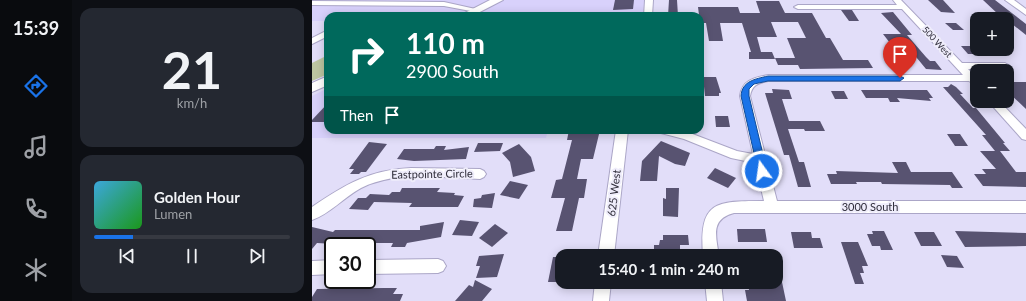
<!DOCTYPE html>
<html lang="en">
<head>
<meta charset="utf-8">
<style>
	:root { --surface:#171b24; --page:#242831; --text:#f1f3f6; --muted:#9ea1a6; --line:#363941; --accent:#1a73e8 }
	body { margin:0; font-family:Lato,sans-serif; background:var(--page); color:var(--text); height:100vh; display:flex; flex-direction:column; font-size:15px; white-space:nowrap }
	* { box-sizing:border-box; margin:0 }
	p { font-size:13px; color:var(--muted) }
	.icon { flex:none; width:22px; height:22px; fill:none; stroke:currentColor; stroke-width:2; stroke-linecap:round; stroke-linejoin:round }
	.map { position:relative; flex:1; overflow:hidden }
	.side { display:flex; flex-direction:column; gap:8px; padding:8px; background:#0d0f14; width:240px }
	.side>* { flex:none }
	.banner { position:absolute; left:12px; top:12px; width:380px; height:122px; border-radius:12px; box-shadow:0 2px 10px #0003; background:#00695c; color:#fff; overflow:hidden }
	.buttons { position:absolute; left:658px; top:12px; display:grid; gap:8px }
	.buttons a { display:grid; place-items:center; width:44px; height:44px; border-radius:8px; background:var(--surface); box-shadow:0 2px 10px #0003; font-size:20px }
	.speed { position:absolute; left:12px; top:237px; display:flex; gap:8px; font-size:20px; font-weight:700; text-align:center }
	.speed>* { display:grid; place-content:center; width:52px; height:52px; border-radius:50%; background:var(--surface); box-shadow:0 2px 10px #0003; line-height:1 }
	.speed .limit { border:2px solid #111; border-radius:6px; background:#fff; color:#111 }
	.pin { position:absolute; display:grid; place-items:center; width:34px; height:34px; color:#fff; margin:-41px -17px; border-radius:50% 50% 50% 0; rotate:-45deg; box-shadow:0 0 4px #0007 }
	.pin .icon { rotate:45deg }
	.me { position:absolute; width:44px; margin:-22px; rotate:346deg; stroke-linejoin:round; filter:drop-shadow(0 0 3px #0008) }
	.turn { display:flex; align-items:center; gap:14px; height:84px; padding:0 16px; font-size:18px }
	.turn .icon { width:52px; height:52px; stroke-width:2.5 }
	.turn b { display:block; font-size:28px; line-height:34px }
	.then { display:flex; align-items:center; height:38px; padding:0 16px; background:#0003; gap:8px; font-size:15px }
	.side .tile { flex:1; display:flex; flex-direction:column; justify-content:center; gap:6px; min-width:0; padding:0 14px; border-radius:12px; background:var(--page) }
	.side .dial { align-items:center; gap:0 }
	.dial b { font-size:52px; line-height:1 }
	.song { display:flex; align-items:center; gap:12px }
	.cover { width:48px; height:48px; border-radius:6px; background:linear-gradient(135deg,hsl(200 70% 55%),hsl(120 70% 35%)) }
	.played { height:4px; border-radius:2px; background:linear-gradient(90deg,var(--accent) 20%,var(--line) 20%) }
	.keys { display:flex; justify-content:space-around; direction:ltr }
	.trip { position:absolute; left:243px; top:249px; width:228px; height:40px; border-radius:12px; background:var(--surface); box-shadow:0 2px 10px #0003; font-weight:700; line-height:40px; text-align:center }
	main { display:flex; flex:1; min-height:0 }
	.tab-bar { display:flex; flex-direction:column; width:72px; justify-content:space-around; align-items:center; background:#090b0e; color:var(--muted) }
	.tab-bar .icon { width:28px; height:28px }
	.tab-bar .active { color:var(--accent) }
	.tab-bar b { font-size:18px; color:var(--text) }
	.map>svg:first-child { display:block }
</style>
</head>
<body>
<main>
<nav class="tab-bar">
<b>15:39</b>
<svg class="icon active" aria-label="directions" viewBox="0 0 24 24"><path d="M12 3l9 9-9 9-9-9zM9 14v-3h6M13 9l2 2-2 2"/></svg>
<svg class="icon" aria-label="music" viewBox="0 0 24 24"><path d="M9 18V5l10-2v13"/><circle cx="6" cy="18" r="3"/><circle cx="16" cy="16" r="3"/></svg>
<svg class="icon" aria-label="phone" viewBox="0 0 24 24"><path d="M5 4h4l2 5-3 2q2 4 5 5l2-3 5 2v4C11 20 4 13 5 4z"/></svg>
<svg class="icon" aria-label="climate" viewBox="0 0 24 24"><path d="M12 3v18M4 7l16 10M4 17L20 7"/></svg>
</nav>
<section class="side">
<div class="tile dial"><b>21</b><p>km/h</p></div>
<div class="tile">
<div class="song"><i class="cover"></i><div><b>Golden Hour</b><p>Lumen</p></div></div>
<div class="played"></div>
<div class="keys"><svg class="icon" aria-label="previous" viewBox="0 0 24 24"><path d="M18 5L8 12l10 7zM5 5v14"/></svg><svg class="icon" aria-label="pause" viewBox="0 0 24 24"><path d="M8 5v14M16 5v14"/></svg><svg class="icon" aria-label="next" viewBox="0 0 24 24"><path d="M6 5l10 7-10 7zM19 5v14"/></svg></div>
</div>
</section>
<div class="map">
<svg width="714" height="301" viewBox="0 0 714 301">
	<rect width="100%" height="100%" fill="#e2def9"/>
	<g fill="#d8d1fb">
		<path d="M0,0H332L331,16H16V21H0Z"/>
		<path d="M16,88V130H236L234,138H0V96Z"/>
	</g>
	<path fill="#bcc5a1" d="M16,55V74L0,81V63Z"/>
	<g fill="#585371">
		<path d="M303,0H322L321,9L301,10Z"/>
		<path d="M357,0H365L366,16H356Z"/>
		<path d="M616,0H631L643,13L629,12Z"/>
		<path d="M671,0H683L714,24V35L695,20V16L687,15Z"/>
		<path d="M444,1H467L473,13H500L514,38H518L531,60H556L561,68L488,69L486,65H466L463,58H483L475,38H494L486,22H459L465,37H445L449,52H460L463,59H437V52H439L430,23H408L411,41H397L394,23H388L386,7H426L428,13H448Z"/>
		<path d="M529,10H540L547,21H537Z"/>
		<path d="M581,12L600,35H595L614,57L618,61H623L630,70L614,69L600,52H585L571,34H589L569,13Z"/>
		<path d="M633,23H644L652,30H641Z"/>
		<path d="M649,46H661L669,54H656Z"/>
		<path d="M391,77H404L409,93H407V96H393Z"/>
		<path d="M695,82H714V109L695,91Z"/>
		<path d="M639,84L644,87L651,94H648L661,108H664L693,143H691L698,151H688L704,172H714V187L671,186L662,174H674L670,169H684L668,151H683L670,135H674L631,87H636Z"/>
		<path d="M460,89L477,90L480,99H470L477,121H508L513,131H493L492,129H476L487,162H492L499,187H486L477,155H472L453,93H461Z"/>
		<path d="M549,90H615L621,98H617L619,101L585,98L588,102H578L576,98H554Z"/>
		<path d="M519,91H532L536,99H523Z"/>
		<path d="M16,103V122H0V120Z"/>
		<path d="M403,116H416L418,127H404Z"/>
		<path d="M257,130H288L281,159H269L265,179H275L272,198H267L260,231H244L253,198H239L244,180L250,179L260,140H255Z"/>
		<path d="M635,134H648L656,146H643Z"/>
		<path d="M349,141L378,153L373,166L363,164L347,156L345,181H328L330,161Z"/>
		<path d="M57,142L75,144L54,172H49L47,174H38L42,169H37Z"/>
		<path d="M166,143H191L188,151L162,152Z"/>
		<path d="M207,144L219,157L223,171L201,177L198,162L190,153Z"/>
		<path d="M124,146H134L132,150L157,147L154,159L102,161L85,159L92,149H122Z"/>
		<path d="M580,162H594L599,172H640L651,188H640L638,185L570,184L569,182H544L545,184H519L515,174H525L524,171L586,173Z"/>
		<path d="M403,168L424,178L416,188L395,178Z"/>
		<path d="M198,181L216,185L207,199L188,195Z"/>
		<path d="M90,188H128L125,192L143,193L142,195L152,196L146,207H97L100,203L62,202L56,210L37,209L46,198H54L58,194L77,195L80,192H88Z"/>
		<path d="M354,188H367L366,217L351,216V198L354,199Z"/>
		<path d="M183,193L180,208L161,207L162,199L169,198L170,195Z"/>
		<path d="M148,220L167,222L160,236L140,235Z"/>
		<path d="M132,222L129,237L95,243L93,247H79L81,243H63L60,247L20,246L22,244L5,243L0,249V227L21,232L23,230H108V226Z"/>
		<path d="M183,224L196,233L180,247L167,238Z"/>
		<path d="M425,229H453L455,242H426Z"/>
		<path d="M560,231H572L581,250H569L568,246H560L555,234H561Z"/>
		<path d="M643,231L714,233V246L653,247Z"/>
		<path d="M479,232H499L500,238H508L511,248H482Z"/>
		<path d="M602,232H622L630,246H609Z"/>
		<path d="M351,235H376L377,245H368V256H342V245H347L348,240H351Z"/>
		<path d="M529,242H546L556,266H550L552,273H548L552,284H543Z"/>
		<path d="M192,254L185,277L164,278L168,266H164L167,256Z"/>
		<path d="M629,255L645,256L652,268L635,267Z"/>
		<path d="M241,257H250L249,282H236Z"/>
		<path d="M163,280L180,289L170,301H143L157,285L161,287Z"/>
		<path d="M436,282H470L474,301H435L433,290H437Z"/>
		<path d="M72,288H85L81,294H91L88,301H0V297L5,289Z"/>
	</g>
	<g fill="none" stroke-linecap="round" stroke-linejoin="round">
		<defs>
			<g id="minor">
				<path d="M333,0H341L340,16H332Z"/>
				<path d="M581,0H589L650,63H693L698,66L693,69H656L665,78V84L663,85L657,81H456C446,83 440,85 438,96L465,201H714V213H422C398,219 404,237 407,256H391C387,201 403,201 452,201L443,163L419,158L372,139L349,133L347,130H370L425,151L441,154L428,96C430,80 442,78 456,75H651L590,9H486L482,7L486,5H585Z"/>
				<path d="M693,0H702L714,9V15Z"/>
				<path d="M0,1L132,2L168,10L164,12L132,6L0,5Z"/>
				<path d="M16,30V36L0,44V38Z"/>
				<path d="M676,101H687L714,129V140L710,139Z"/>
				<path d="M304,130H316L302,256H286Z"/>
				<path d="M99,168L168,169L172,171L174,174L172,177L168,179C130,178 85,170 49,188C32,197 18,214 0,220V207C34,184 57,170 99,168Z"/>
				<path d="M126,259L131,261L134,266L131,271L126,273L55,274V260Z"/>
				<path d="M21,260V274L0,275V261Z"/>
				<path d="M283,282H299L297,301H281Z"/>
				<path d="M393,282H409L411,301H395Z"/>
			</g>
			<g id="major">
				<path d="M178,0H191L160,16H147Z"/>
				<path d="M16,76V85L0,92V83Z"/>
			</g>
		</defs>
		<use href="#minor" stroke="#aba6c7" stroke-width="2"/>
		<use href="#major" stroke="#aba6c7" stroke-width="2"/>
		<use href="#minor" fill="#fff" fill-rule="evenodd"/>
		<use href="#major" fill="#fff" fill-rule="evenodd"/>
	</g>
	<path fill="#1a73e8" stroke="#114b97" d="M456,76H588L592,78L588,81H456L442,84L437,89V96L455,171L450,175L446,171L429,96C430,81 443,79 456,76Z"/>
	<g text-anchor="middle" stroke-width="4" stroke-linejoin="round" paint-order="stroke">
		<g font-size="9" fill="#2e2c39" stroke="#efedfb">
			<text transform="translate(625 42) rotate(47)" y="3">500 West</text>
		</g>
		<g font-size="11" fill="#2e2c39" stroke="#efedfb">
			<text transform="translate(120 174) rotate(-1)" y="4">Eastpointe Circle</text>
			<text transform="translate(302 193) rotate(-83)" y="4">625 West</text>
			<text x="558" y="211">3000 South</text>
		</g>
	</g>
</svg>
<div class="buttons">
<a>+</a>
<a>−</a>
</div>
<div class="speed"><div class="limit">30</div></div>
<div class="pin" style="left:588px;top:78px;background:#d93025"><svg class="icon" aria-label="arrive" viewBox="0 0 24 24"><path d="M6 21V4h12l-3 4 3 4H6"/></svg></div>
<svg class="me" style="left:450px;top:171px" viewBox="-20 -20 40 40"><circle r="17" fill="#1a73e8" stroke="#fff" stroke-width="3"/><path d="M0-11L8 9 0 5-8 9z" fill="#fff"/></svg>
<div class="trip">15:40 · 1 min · 240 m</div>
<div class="banner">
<div class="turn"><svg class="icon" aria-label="right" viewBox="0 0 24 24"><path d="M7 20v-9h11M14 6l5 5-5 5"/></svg><div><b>110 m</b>2900 South</div></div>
<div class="then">Then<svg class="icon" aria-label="arrive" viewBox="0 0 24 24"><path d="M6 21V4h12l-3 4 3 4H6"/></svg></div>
</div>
</div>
</main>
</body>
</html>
